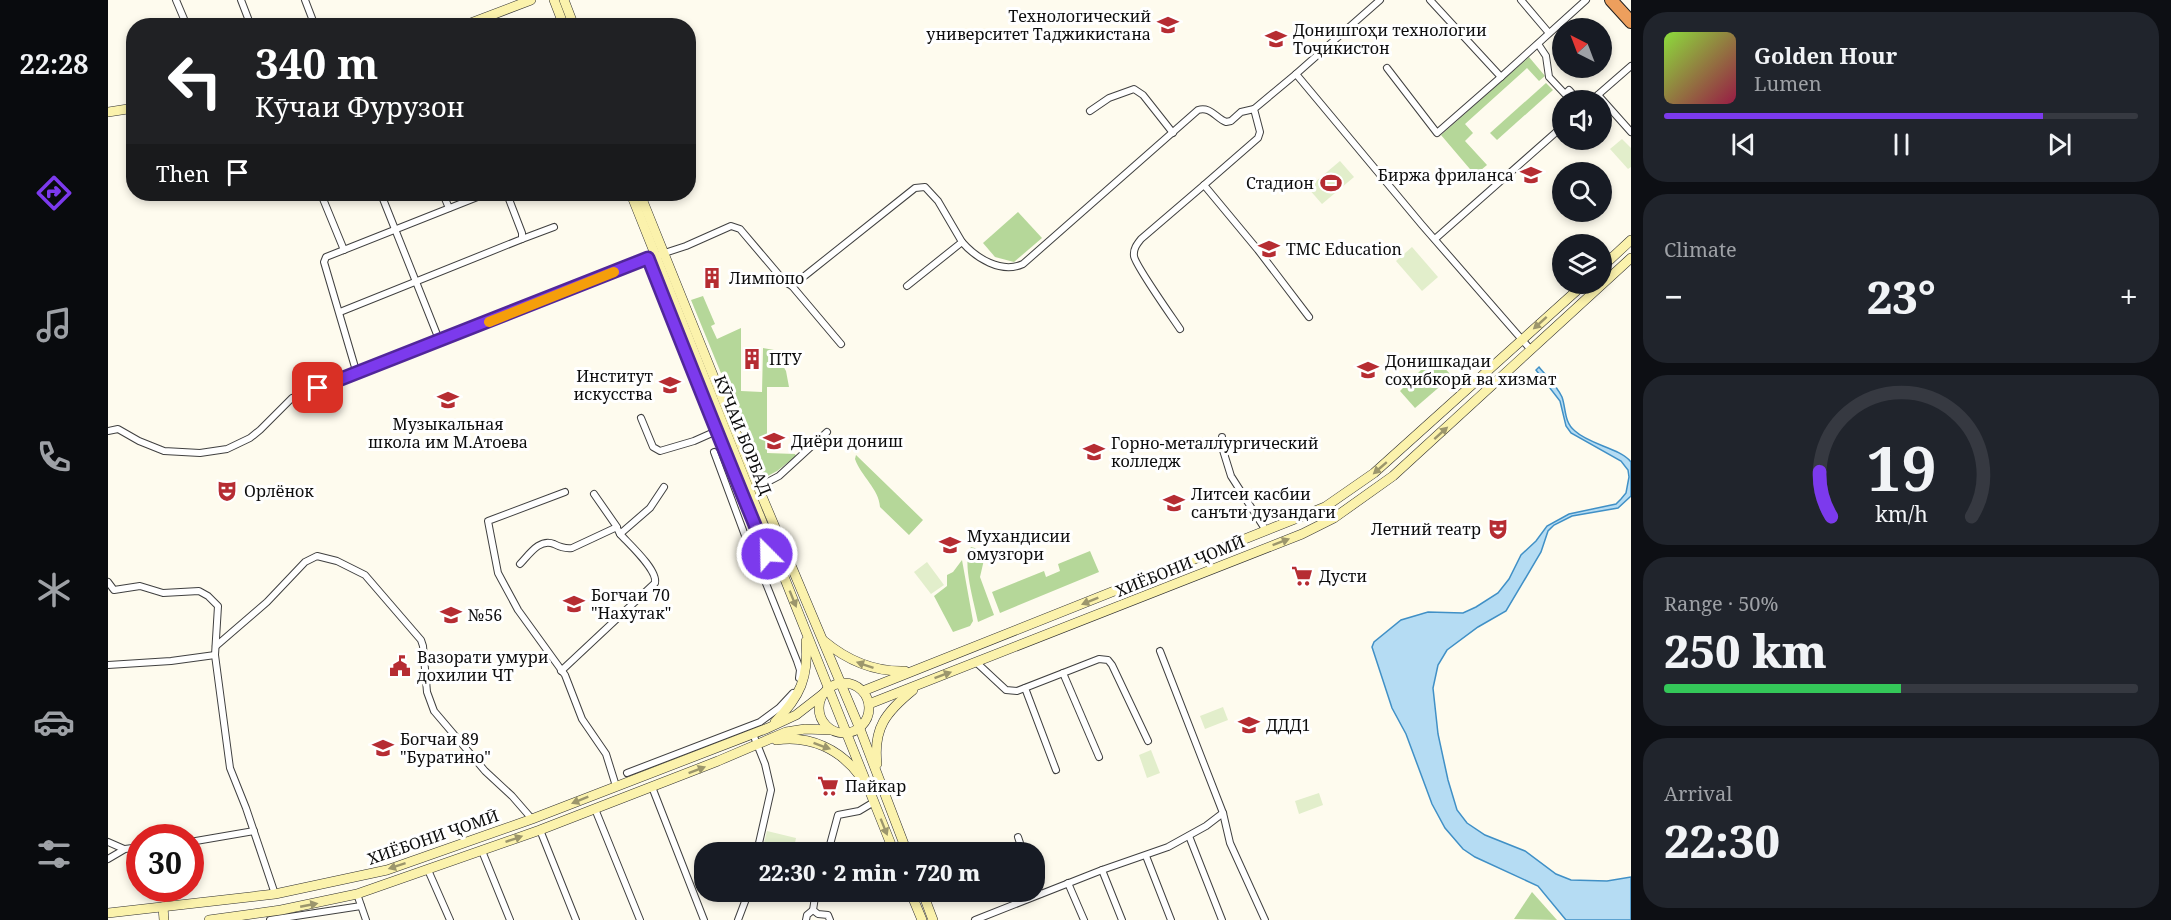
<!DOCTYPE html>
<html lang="en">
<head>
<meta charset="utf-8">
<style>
	:root { --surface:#171b24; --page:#20242c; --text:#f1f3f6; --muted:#9ea1a6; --line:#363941; --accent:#7c3aed }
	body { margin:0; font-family:"Noto Serif",serif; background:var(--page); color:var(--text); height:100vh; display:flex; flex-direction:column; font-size:22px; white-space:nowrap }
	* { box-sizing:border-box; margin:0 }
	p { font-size:20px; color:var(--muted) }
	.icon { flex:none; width:33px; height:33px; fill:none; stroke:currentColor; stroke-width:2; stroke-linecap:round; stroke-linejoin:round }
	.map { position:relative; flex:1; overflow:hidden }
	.details { display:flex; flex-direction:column; gap:12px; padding:12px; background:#0d0f14; width:540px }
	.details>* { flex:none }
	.top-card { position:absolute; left:18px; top:18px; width:570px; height:183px; border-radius:24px; box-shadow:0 3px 9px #0003; background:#202124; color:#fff; overflow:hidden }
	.needle { width:39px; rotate:318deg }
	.fabs { position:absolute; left:1444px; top:18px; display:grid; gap:12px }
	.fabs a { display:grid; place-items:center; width:60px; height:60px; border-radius:50%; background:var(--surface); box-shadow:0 3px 9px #0003; font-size:30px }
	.speed { position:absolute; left:18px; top:824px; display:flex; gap:12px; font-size:30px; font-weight:700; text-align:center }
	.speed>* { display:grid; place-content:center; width:78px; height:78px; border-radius:50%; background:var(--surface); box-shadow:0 3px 9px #0003; line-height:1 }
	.speed .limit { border:9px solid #d22; background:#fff; color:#111 }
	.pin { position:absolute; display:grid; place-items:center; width:51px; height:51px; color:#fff; margin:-26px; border-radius:12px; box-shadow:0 3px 9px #0006 }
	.me { position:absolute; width:66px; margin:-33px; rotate:337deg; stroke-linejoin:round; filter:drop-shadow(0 0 4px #0008) }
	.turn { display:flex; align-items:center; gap:21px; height:126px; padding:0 30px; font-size:27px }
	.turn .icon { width:78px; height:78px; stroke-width:2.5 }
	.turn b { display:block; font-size:42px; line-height:51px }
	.then { display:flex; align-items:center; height:57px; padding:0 30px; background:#0003; gap:12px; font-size:22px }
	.big { font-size:45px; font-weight:800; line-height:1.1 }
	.details .card { flex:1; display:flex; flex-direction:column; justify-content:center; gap:9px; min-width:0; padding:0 21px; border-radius:24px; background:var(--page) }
	.details .dial { align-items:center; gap:0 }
	.dial svg { height:156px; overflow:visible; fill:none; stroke:var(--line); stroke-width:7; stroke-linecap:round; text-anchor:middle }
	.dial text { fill:var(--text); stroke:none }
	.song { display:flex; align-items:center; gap:18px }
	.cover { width:72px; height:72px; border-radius:9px; background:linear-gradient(135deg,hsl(90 70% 55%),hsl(340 70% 35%)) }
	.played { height:6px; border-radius:3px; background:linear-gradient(90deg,var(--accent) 80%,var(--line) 80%) }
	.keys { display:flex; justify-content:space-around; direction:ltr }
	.heat { display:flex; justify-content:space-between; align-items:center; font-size:33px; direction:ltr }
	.charge { height:9px; border-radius:4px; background:linear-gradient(90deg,#34c759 50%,var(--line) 0) }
	.trip { position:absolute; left:586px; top:842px; width:351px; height:60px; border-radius:24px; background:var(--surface); box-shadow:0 3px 9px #0003; font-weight:800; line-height:60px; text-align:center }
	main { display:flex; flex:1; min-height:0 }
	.tab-bar { display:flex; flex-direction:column; width:108px; justify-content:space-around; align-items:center; background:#090b0e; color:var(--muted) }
	.tab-bar .icon { width:42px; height:42px }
	.tab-bar .current { color:var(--accent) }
	.tab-bar b { font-size:27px; color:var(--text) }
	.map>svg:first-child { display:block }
</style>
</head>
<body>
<main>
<nav class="tab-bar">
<b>22:28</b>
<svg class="icon current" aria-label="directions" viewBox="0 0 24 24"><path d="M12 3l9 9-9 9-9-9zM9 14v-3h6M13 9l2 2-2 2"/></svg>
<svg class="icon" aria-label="music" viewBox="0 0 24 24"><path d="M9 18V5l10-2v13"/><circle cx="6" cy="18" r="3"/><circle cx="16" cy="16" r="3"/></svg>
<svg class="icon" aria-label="phone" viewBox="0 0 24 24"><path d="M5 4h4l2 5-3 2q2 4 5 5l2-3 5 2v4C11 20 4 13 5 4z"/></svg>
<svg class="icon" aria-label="climate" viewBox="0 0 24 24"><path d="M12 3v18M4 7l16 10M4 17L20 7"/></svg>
<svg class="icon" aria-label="car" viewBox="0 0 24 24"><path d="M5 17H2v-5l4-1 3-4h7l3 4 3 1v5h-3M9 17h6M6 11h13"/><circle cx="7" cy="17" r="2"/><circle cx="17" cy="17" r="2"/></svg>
<svg class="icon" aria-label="filters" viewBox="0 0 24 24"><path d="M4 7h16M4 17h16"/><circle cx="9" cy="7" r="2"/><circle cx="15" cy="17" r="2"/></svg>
</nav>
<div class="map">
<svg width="1523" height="920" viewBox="0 0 1523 920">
	<rect width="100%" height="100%" fill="#fefbee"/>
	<g fill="#b5d799">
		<path d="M1421,57L1437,76L1431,81L1419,68L1357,124L1365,133L1357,141L1379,165L1367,175L1333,135Z"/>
		<path d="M1438,83L1445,90L1389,140L1382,133Z"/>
		<path d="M910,212L934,238L906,262L887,257L875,243Z"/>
		<path d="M595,296L607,324L603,326L609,339L633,328V391L654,392L655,348L666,350L678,371L681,387H659V453L687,454L688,456L669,471L656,478L583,300Z"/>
		<path d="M1326,357L1344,376L1307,408L1292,391Z"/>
		<path d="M748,455L815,520L801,535L772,507C771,489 753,476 747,459Z"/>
		<path d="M863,547L878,551L872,577L886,615L870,622C867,605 853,561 863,547Z"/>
		<path d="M982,551L991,572L892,613L884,592L936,571L938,577L952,571L950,564Z"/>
		<path d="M854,560L865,621L862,626L845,632L826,596L839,586V575L845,572Z"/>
		<path d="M1424,892L1449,920L1406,919Z"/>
	</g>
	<g fill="#e2eecb">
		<path d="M1514,139L1523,148V167L1520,169L1502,149Z"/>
		<path d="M1232,161L1246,177L1214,204L1200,188Z"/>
		<path d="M1304,247L1330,277L1314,291L1288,261Z"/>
		<path d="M819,562L836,585L823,594L806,572Z"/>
		<path d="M1115,707L1120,720L1097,729L1092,716Z"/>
		<path d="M1043,750L1052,773L1039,778L1031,755Z"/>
		<path d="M1211,793L1215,805L1191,814L1187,801Z"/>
		<path d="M659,831L688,838L685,852L654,851Z"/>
	</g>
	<path fill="#b5dcf3" stroke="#4090c6" stroke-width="1.5" d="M1431,367C1439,377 1449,386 1454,397C1458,408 1456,423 1467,431C1482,445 1512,448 1523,462V496L1510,508L1464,516L1446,525L1440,531L1433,552L1398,611L1370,627L1339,650L1330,665L1325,688L1330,734L1340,780L1349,810L1359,823L1377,835L1417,851L1448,874L1463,880L1499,881L1523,877V920H1458L1430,886L1367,857L1355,849L1337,828L1324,804L1298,734L1284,708L1264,647L1266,642L1293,620L1320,612L1355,613L1368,607L1390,593L1401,579L1413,555L1428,541L1439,526L1461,514L1508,504L1513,499L1518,493L1521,477L1520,470L1513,461L1463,433L1458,426L1452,401L1428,370Z"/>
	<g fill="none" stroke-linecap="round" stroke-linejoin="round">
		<defs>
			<g id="street">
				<path d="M68,0L79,26"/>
				<path d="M133,0L143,26"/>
				<path d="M197,0L207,26"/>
				<path d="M1272,0L1188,74L1314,225L1423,350"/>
				<path d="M1322,0L1393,77L1478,0"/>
				<path d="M1413,0L1441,33"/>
				<path d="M1430,44L1438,56L1441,77L1457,94L1461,90L1470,100"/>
				<path d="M1279,68L1329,133L1393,77"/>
				<path d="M1188,74L1146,109L1152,132L1150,138L1096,185L1150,250L1201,317"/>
				<path d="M1490,95L1523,132"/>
				<path d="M1484,100L1523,66"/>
				<path d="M982,111L1001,98L1026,89L1035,95L1065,133"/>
				<path d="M213,194L236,250"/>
				<path d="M273,194L332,342"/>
				<path d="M335,194L341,208"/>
				<path d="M414,239L446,227"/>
				<path d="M1327,239L1455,126"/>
				<path d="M854,242C868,258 893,274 915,264L1090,110C1102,106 1108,118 1118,122L1123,121L1133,112L1146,109"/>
				<path d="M541,258C578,357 618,456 659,554L660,558L651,566"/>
				<path d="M684,286L733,344"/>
				<path d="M232,312L414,239V233L399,194"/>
				<path d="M1072,329C1064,317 1027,265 1026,256C1025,249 1029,244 1033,239L1096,185"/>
				<path d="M249,374L216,262L218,257L377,194"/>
				<path d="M533,418L545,447L552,451L586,441L613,429"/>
				<path d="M0,431L10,429L31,441L56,451L92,453L119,449L142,438L152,430L184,398L332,342L541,258L578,246L623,226L632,229L677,282L684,286L807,188L817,187L830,201L854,242L799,286"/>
				<path d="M1114,437V447L1123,476L1157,529"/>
				<path d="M606,452L642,549L655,576L689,661L692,670L691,678"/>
				<path d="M650,487L671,476L719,432"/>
				<path d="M457,492L380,521L390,573L410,610L457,675L474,719L498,754L508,786"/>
				<path d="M510,530L512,534L542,508L556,487"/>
				<path d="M412,564C421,555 431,538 446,544C452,547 457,549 464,548L509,527L486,494"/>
				<path d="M0,582L6,590L32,586L55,593L91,591L100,596L110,606L107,655L122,768L138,808L167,894"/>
				<path d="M108,646L159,602L197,562L209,556L229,561L257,575L313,640L315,646L319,692L326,711L377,771L404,796L424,819"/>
				<path d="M1052,651L1115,813L1122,843L1157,920"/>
				<path d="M869,663L898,690L909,691L991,659L1000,660L1004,665L1040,741"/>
				<path d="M0,665L63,661L107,655"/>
				<path d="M453,671L547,583C550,570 521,544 512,534"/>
				<path d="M955,673L991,757"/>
				<path d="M917,688L948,770"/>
				<path d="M645,734L657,764L663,790L649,852"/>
				<path d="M519,773L652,722L671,708L685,693"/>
				<path d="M544,787L596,920"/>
				<path d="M487,809L532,920"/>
				<path d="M432,830L468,920"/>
				<path d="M1081,836L1114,920"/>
				<path d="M910,837L915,852"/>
				<path d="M0,842L16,849"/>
				<path d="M82,842L146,831"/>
				<path d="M374,851L402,920"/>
				<path d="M720,852L730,815L751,811L766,802"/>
				<path d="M1038,856L1063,920"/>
				<path d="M0,859L17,849L32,847"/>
				<path d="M320,870L342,920"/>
				<path d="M994,870L1014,920"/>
				<path d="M927,881L932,894"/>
				<path d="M960,883L976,920"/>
				<path d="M708,891L705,910L710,914L720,915L722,920"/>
				<path d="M249,894L258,920"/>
				<path d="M162,920L253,906"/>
				<path d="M630,920L641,891"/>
				<path d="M698,920L699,915L705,910"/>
				<path d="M867,920L994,870L1060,847L1098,826L1115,813"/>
			</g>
			<g id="secondary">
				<path d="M446,0L456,26"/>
				<path d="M456,0L466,26"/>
				<path d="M355,26L423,0"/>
				<path d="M0,112L26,108"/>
				<path d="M523,194L786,852"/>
				<path d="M532,194L650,487L752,729L799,852"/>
				<path d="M1494,267L1523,240"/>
				<path d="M716,641C740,661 766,672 797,671"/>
				<circle cx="736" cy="708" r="25"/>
				<path d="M755,691L1217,507L1266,473L1476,284"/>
				<path d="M761,704L1194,534L1226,518L1285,476L1523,258"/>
				<path d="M667,722C692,697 701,677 698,641"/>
				<path d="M668,740C702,735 732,749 752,776"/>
				<path d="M769,764C765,728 778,712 805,690"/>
				<path d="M802,891L814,920"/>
				<path d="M814,891L825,920"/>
				<path d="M55,907L56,920"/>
				<path d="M0,913L167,894L279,870L424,819L660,728L688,715L715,694"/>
				<path d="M101,920L173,910L249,894L432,830L610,761L678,732L697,729L723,730"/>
			</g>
			<path id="highway" d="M1503,0L1523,22"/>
		</defs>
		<use href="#street" stroke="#404040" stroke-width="8"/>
		<use href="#secondary" stroke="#2f2f2f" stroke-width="10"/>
		<use href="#highway" stroke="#1e1e1e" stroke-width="14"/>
		<use href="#street" stroke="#fff" stroke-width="6"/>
		<use href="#secondary" stroke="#fbf2ac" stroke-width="9"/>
		<use href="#highway" stroke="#ed9f5d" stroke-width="12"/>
	</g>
	<defs><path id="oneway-solid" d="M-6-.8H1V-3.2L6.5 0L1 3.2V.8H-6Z" transform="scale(1.5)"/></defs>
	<g fill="#9c966c">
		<use href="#oneway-solid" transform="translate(1432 323) rotate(138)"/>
		<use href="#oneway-solid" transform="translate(1333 433) rotate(-42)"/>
		<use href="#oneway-solid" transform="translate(1272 468) rotate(139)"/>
		<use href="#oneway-solid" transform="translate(1173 542) rotate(-21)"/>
		<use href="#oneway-solid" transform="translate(685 599) rotate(68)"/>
		<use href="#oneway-solid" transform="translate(982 601) rotate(158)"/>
		<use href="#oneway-solid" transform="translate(757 665) rotate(-161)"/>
		<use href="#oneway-solid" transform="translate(835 675) rotate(-20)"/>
		<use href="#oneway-solid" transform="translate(714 746) rotate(20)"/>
		<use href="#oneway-solid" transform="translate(589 770) rotate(-21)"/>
		<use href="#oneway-solid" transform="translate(472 800) rotate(158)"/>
		<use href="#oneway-solid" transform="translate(776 827) rotate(68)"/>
		<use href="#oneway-solid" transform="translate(406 839) rotate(-19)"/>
		<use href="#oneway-solid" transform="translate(289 866) rotate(162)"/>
		<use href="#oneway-solid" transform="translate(201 905) rotate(-11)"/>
	</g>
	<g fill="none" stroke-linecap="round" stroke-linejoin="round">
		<defs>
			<path id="route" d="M210,388L540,258C579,357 618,456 659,554"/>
		</defs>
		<use href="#route" stroke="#51269a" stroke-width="15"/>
		<use href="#route" stroke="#7c3aed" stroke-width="10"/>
		<path stroke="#f59e0b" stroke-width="10" d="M381,322L506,272"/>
	</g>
	<defs>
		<symbol id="university-bare" viewBox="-9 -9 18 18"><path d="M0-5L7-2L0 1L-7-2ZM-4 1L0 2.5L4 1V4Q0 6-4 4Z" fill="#b62c32" stroke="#fff" stroke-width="2.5" paint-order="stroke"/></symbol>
		<symbol id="stadium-bare" viewBox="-9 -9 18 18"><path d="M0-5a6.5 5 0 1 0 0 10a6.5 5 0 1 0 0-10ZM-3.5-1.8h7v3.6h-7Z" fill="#b62c32" stroke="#fff" stroke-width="2.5" paint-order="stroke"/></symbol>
		<symbol id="building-bare" viewBox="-9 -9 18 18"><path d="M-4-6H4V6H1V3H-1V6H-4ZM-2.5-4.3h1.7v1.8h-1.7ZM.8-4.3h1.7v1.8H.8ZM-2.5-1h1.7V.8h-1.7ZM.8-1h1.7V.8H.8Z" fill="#b62c32" stroke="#fff" stroke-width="2.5" paint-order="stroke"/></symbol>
		<symbol id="school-bare" viewBox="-9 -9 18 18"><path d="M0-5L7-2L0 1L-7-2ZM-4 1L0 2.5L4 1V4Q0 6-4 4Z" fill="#b62c32" stroke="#fff" stroke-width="2.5" paint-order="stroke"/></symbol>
		<symbol id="theatre-bare" viewBox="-9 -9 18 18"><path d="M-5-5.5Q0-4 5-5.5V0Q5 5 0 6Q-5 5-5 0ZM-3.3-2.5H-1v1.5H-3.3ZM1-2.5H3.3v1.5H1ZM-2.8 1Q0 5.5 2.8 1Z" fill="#b62c32" stroke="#fff" stroke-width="2.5" paint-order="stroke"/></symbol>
		<symbol id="supermarket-bare" viewBox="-9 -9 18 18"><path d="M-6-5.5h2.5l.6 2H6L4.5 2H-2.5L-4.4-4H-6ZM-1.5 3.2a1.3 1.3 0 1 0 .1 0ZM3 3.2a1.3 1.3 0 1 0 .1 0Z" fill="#b62c32" stroke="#fff" stroke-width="2.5" paint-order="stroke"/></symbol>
		<symbol id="civic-bare" viewBox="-9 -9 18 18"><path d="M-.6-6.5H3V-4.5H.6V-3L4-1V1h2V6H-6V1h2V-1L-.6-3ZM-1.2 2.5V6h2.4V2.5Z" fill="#b62c32" stroke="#fff" stroke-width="2.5" paint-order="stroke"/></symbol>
	</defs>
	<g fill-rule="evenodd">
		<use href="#university-bare" x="1045" y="10" width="30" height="30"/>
		<use href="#university-bare" x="1153" y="24" width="30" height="30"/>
		<use href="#university-bare" x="1408" y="160" width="30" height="30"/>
		<use href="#stadium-bare" x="1208" y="168" width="30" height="30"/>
		<use href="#university-bare" x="1146" y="234" width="30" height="30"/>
		<use href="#building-bare" x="589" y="263" width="30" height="30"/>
		<use href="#building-bare" x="629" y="344" width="30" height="30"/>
		<use href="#university-bare" x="1245" y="355" width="30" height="30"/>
		<use href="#university-bare" x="547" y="370" width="30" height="30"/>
		<use href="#school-bare" x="325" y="385" width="30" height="30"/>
		<use href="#school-bare" x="651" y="426" width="30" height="30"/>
		<use href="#university-bare" x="971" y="437" width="30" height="30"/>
		<use href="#theatre-bare" x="104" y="476" width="30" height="30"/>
		<use href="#university-bare" x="1051" y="488" width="30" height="30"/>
		<use href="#theatre-bare" x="1375" y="514" width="30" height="30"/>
		<use href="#university-bare" x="827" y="530" width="30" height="30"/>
		<use href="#supermarket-bare" x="1179" y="561" width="30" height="30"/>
		<use href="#school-bare" x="451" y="589" width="30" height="30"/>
		<use href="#school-bare" x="328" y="600" width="30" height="30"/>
		<use href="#civic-bare" x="277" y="651" width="30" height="30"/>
		<use href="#school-bare" x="1126" y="710" width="30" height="30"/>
		<use href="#school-bare" x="260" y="733" width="30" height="30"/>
		<use href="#supermarket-bare" x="705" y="771" width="30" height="30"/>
	</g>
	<g text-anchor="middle" stroke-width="6" stroke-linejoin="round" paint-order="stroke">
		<g font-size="16" fill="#0d0d0d" stroke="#fff" text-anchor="start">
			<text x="1043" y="22" text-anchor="end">Технологический<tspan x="1043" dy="18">университет Таджикистана</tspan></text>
			<text x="1185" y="36">Донишгоҳи технологии<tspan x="1185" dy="18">Тоҷикистон</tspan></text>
			<text x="1406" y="181" text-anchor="end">Биржа фриланса</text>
			<text x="1206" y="189" text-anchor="end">Стадион</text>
			<text x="1178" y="255">TMC Education</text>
			<text x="621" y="284">Лимпопо</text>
			<text x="661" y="365">ПТУ</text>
			<text x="1277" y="367">Донишкадаи<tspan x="1277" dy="18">соҳибкорӣ ва хизмат</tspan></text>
			<text x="545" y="382" text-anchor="end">Институт<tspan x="545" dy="18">искусства</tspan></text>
			<text x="340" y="430" text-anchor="middle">Музыкальная<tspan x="340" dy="18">школа им М.Атоева</tspan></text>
			<text x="683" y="447">Диёри дониш</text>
			<text x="1003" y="449">Горно-металлургический<tspan x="1003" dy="18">колледж</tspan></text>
			<text x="136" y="497">Орлёнок</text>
			<text x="1083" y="500">Литсеи касбии<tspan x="1083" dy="18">санъти дузандаги</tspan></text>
			<text x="1373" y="535" text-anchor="end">Летний театр</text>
			<text x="859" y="542">Мухандисии<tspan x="859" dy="18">омузгори</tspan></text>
			<text x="1211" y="582">Дусти</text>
			<text x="483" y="601">Богчаи 70<tspan x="483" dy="18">"Нахутак"</tspan></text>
			<text x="360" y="621">№56</text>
			<text x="309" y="663">Вазорати умури<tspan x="309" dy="18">дохилии ЧТ</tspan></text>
			<text x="1158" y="731">ДДД1</text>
			<text x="292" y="745">Богчаи 89<tspan x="292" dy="18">"Буратино"</tspan></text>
			<text x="737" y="792">Пайкар</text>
		</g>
		<g font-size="16" fill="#0d0d0d" stroke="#fff">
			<text transform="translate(635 435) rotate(68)" y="6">КӮЧАИ БОРБАД</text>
			<text transform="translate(1072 566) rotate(-22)" y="6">ХИЁБОНИ ҶОМӢ</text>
			<text transform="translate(325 837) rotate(-19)" y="6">ХИЁБОНИ ҶОМӢ</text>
		</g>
	</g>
</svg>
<div class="fabs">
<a><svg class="needle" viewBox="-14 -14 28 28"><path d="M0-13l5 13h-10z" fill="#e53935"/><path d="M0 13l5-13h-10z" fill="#9ea1a6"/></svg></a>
<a><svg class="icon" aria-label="sound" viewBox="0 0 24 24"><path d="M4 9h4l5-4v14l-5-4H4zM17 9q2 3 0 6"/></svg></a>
<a><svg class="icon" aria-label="search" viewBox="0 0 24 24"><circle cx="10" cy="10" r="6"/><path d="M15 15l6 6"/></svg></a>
<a><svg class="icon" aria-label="layers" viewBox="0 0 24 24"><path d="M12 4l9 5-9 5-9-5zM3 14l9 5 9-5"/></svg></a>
</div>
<div class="speed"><div class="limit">30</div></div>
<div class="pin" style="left:210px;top:388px;background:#d93025"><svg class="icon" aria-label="arrive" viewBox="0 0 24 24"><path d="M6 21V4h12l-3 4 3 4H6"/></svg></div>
<svg class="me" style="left:659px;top:554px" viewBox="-20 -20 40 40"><circle r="17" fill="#7c3aed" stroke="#fff" stroke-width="3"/><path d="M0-11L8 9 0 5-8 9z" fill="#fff"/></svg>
<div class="trip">22:30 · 2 min · 720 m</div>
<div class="top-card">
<div class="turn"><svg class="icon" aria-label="left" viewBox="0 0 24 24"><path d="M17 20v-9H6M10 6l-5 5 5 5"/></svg><div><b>340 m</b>Кӯчаи Фурузон</div></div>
<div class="then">Then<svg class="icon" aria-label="arrive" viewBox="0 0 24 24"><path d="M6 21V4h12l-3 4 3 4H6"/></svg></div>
</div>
</div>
<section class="details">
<div class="card">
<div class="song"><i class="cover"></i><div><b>Golden Hour</b><p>Lumen</p></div></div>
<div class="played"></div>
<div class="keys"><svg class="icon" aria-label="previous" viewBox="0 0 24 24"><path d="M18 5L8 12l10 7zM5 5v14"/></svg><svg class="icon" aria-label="pause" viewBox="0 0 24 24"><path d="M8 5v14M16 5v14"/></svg><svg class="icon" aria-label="next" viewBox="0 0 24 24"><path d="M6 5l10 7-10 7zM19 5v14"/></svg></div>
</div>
<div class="card"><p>Climate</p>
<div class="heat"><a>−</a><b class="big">23°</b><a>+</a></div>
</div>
<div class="card dial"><svg viewBox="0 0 100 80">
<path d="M14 69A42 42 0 1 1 86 69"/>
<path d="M14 69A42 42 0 0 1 8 46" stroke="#7c3aed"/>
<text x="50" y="56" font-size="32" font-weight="700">19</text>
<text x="50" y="72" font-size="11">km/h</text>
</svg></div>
<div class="card"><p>Range · 50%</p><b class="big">250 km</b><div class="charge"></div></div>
<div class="card"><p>Arrival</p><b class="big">22:30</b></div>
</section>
</main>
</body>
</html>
